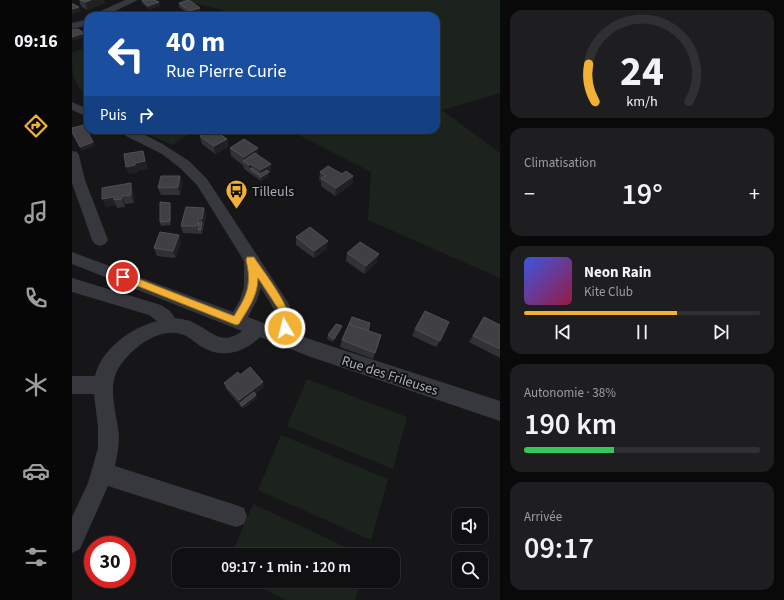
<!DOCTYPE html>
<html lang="fr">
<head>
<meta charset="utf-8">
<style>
	:root { --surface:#101012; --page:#1e1e20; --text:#f1f3f6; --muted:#9c9d9f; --line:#303032; --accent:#f2b134 }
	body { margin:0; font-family:"Source Sans 3",sans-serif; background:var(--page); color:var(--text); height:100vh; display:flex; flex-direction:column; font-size:15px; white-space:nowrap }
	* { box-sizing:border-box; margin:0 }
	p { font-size:13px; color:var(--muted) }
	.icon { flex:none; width:22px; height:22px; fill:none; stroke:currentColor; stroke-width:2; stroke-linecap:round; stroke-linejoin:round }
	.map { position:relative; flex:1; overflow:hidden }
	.details { display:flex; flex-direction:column; gap:10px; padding:10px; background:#09090a; width:284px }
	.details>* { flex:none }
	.top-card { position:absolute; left:12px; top:12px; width:356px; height:122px; border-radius:12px; box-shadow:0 1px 3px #0004,0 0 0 1px var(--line); background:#1a4fa0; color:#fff; overflow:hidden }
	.tools { position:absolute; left:380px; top:508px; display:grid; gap:8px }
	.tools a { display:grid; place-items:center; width:36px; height:36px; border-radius:8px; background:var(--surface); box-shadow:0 1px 3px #0004,0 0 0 1px var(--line); font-size:20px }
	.speed { position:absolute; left:12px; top:536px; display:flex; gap:8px; font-size:20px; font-weight:700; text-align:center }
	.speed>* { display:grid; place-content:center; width:52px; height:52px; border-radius:50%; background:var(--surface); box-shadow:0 1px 3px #0004,0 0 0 1px var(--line); line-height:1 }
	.speed .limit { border:6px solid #d22; background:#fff; color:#111 }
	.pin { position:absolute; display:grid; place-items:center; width:34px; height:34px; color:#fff; margin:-17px; border:2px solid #fff; border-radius:50%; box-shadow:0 1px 4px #0007 }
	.me { position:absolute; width:44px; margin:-22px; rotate:352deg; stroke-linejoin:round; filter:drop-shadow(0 0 3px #0008) }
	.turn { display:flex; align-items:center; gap:14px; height:84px; padding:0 16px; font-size:18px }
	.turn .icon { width:52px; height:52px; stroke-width:2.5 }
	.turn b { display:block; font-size:28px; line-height:34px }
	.then { display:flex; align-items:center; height:38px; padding:0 16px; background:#0003; gap:8px; font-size:15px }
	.big { font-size:30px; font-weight:600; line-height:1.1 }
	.details .card { flex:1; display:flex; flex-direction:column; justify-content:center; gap:6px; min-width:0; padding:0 14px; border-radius:12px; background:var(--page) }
	.details .dial { align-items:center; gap:0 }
	.dial svg { height:104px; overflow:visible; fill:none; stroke:var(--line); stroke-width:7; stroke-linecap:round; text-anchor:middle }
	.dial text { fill:var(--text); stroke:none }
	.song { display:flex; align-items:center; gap:12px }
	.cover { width:48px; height:48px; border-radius:6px; background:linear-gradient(135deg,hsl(230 70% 55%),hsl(340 70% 35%)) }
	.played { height:4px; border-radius:2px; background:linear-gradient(90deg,var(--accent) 65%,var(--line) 65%) }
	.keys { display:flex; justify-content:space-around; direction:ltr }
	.heat { display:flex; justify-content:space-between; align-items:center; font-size:22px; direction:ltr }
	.charge { height:6px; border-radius:3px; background:linear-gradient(90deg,#34c759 38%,var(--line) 0) }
	.trip { position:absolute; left:100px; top:548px; width:228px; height:40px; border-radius:12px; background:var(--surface); box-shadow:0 1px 3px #0004,0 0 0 1px var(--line); font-weight:600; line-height:40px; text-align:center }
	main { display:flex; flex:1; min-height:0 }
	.menu { display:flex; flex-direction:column; width:72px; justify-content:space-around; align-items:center; background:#060607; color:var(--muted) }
	.menu .icon { width:28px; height:28px }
	.menu .active { color:var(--accent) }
	.menu b { font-size:18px; color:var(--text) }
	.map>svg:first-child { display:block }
</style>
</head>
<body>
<main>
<nav class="menu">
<b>09:16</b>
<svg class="icon active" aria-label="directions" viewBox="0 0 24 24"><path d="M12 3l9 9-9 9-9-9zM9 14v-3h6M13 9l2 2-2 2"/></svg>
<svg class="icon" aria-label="music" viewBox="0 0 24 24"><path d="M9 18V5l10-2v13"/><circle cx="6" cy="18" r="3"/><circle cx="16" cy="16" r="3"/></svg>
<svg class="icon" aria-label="phone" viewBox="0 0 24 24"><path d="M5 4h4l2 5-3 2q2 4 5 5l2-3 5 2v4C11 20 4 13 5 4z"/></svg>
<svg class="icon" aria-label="climate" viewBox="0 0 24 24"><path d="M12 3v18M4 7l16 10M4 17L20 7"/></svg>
<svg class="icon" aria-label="car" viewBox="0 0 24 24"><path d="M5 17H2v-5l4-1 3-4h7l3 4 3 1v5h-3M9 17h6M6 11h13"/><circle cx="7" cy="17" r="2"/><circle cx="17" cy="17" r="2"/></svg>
<svg class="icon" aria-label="filters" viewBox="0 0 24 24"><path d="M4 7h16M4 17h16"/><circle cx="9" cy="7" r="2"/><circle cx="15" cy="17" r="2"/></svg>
</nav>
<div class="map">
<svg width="428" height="600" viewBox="0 0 428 600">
	<rect width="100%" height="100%" fill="#161618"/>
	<g fill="#1c231d">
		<path d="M106,0H428V93L370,110L428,153V278L296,220L299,172L217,130H364V16H165L156,11Z"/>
		<path d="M16,46V98C0,82 0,74 0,53Z"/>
		<path d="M67,130H124L100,145Z"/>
		<path d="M235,379L335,417L321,469L215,426Z"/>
		<path d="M209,435L316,479L299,540L186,490Z"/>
		<path d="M181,504L291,555H159Z"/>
		<path d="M176,581H289L283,600H214Z"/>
	</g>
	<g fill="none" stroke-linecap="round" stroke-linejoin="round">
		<g fill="#37383d" fill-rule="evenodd">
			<path d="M53,0H66L33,16H20L22,14Z"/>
			<path d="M63,13L71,14L73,16H58Z"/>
			<path d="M16,19V25L0,29V23Z"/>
			<path d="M0,102L16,109V117L0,110Z"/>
			<path d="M46,130H63L89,143L117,161L135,179L217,304L223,324L219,333L428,401V421L236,356L188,337C172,353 149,359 130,347C123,343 117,336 109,334C87,328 63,346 50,363C33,384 45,412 47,436C47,446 45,456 43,466L164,505L172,508L175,516L172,524L164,527L36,486L8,549L0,553V517L16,483L26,448V427L22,394H0V376H23C30,348 59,328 85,321L77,315L0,292V278L89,305L98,311L103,318C110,319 118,320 124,324C142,333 150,346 170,331L0,264V252L161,312L168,300L172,287V261L125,185L108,168L90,154L48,133ZM189,288C195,299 209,315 204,328L176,317L185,300Z"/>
			<path d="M0,151L5,152L7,155L13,180L36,240L33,244L28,246L23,244L20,240L0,183Z"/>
		</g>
	</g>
	<g fill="#323236">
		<path d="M7,0H32L33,3L15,10L9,6Z"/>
		<path d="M69,0L88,6L77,9L70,3Z"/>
		<path d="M107,3L129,12L118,15L107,7Z"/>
		<path d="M128,137L155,139L156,147L143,154L130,144Z"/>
		<path d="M158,148L186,156L199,172L197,173V176L189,181L172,169L171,165L159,156Z"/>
		<path d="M248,172L281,176L280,184L263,196L249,186V181L247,180Z"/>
		<path d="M108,176L110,184L108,195H89L86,188Z"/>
		<path d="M30,188L61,191L62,203L53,204V207L45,208L44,205L34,207Z"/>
		<path d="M99,207V225L89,226L88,222Z"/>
		<path d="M132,208L134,215L130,234L111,233L109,226Z"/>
		<path d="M224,237L255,249L242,258L224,245Z"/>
		<path d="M109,242L103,258L85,256L82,248Z"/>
		<path d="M275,253L305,262L292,274L274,261Z"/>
		<path d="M412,317L428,325V358L397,342Z"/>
		<path d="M343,329L368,341L364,347L340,336Z"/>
		<path d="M269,330L261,342L255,339L256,335Z"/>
		<path d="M296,331L309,335L301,359L268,347L270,340Z"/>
		<path d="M168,375L192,387L183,394L185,398L171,409L154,389L152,383Z"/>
	</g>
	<g fill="#212124">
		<path d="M19,0H32L33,3L15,10L13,2Z"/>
		<path d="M87,2L88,6L77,9L76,6Z"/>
		<path d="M7,7L9,11L0,14V9Z"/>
		<path d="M128,8L129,12L118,15L117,11Z"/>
		<path d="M12,33L13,37L0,41V37Z"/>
		<path d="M155,139L156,147L143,154L142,146Z"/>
		<path d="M21,142L23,146L9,151L8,147Z"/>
		<path d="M186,148V156L172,161V157Z"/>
		<path d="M71,151L76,169L66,171V173L57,174L54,167L63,163Z"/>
		<path d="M179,164L180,170L178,169L177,165Z"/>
		<path d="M199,164V172L197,173V176L189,181L188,170Z"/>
		<path d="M108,176L110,184L108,195L106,187Z"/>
		<path d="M281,176L280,184L263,196L264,188Z"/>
		<path d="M59,183L61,191L62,203L59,195Z"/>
		<path d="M50,196L53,204V207L50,199Z"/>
		<path d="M42,197V200L44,205L34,207L30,199Z"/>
		<path d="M98,203L99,207V225L98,221Z"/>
		<path d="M132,208L134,215L131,226L130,219Z"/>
		<path d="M127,218L128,226L126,230L125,226Z"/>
		<path d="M130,222L131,226L130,234L129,230Z"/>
		<path d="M107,235L109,242L103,258L101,251Z"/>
		<path d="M256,241L255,249L242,258V251Z"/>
		<path d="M307,254L305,262L292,274L294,266Z"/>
		<path d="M270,326L269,330L261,342L262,339Z"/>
		<path d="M191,382L192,387L169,405L168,403V406L167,400Z"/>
		<path d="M184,395L185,398L171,409L170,406Z"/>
	</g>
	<g fill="#3f3f44" stroke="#4f5156">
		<path d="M8,0H19L13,2Z"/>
		<path d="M70,0H82L87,2L76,6Z"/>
		<path d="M117,0L128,8L117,11L107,3Z"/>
		<path d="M0,4H1L7,7L0,9Z"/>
		<path d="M6,29L12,33L0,37V30Z"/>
		<path d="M12,125L21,142L8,147L0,132V128Z"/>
		<path d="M140,130H142L155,139L142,146L128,136Z"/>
		<path d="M172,139L186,148L172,157L158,148Z"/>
		<path d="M71,151L73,161L63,163V165L54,167L52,154Z"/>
		<path d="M183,153L199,164L188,170L179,164L177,165L171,161Z"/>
		<path d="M256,166L270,174L274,171L281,176L264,188L249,178L254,176L248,172Z"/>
		<path d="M180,168L188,174L195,170L197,172L189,177L178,169Z"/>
		<path d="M89,176H108L106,187L86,188Z"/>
		<path d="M59,183V195L50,196V199L42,200V197L30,199V188Z"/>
		<path d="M88,202L98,203V221L88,222Z"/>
		<path d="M114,207L132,208L130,219L127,218L125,226H109Z"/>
		<path d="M127,222H130L129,230H126Z"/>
		<path d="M238,227L256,241L242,251L224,237Z"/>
		<path d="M88,232L107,235L101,251L82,248Z"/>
		<path d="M288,242L307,254L294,266L275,253Z"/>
		<path d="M353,311L377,322L368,341L343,329Z"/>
		<path d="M280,317L298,323L296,331L277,324Z"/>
		<path d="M412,317L428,325V349L401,336Z"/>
		<path d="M264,324L270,326L262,339L256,335Z"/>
		<path d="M277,324L309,335L303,353L270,340Z"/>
		<path d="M178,367L191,382L167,400L152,383L166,372L168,375Z"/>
		<path d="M182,392L184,395L170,406L168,403Z"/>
	</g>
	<path fill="#f2b134" stroke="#9d7322" d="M175,257H182C192,273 225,312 217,330H210L207,310L186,278C186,296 176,309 167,324L164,325L48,279L47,277L51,273L54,274L162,316C175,295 180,285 174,260Z"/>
	<defs>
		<symbol id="bus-pin" viewBox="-11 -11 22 30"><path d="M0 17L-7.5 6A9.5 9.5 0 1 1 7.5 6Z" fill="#f2b134" stroke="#111113"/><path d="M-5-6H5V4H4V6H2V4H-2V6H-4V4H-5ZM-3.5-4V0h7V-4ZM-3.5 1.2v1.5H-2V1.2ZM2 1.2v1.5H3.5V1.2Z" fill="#111"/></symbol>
	</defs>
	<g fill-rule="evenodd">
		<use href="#bus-pin" x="152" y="178" width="25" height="34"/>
	</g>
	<g text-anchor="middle" stroke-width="4" stroke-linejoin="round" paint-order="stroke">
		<g font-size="14" fill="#a8adb8" stroke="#111113" text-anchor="start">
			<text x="180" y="196">Tilleuls</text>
		</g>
		<g font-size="14" fill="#a8adb8" stroke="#111113">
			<text transform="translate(318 375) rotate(18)" y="5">Rue des Frileuses</text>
		</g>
	</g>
</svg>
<div class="tools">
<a><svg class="icon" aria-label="sound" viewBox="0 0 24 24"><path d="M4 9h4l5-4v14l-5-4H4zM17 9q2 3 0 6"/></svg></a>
<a><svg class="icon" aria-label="search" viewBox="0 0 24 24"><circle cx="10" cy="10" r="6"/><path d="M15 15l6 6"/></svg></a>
</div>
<div class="speed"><div class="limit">30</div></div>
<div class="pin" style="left:51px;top:277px;background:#d93025"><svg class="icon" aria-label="arrive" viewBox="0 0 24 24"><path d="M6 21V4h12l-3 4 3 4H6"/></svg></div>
<svg class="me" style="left:213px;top:328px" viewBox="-20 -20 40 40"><circle r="17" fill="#f2b134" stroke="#fff" stroke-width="3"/><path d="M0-11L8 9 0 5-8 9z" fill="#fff"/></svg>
<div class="trip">09:17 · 1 min · 120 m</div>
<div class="top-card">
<div class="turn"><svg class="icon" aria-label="left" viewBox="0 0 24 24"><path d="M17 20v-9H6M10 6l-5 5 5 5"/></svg><div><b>40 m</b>Rue Pierre Curie</div></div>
<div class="then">Puis<svg class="icon" aria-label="right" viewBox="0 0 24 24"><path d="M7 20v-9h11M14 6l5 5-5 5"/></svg></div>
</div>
</div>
<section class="details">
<div class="card dial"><svg viewBox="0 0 100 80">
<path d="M14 69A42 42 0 1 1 86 69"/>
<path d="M14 69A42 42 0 0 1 9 40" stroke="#f2b134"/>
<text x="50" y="56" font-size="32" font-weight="700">24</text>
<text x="50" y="72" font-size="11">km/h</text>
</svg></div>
<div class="card"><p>Climatisation</p>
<div class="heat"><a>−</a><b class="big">19°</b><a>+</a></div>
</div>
<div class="card">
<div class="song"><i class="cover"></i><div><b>Neon Rain</b><p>Kite Club</p></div></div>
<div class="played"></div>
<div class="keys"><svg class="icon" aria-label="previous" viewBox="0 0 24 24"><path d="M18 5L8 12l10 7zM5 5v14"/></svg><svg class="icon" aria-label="pause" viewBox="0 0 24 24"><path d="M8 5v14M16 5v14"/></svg><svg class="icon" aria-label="next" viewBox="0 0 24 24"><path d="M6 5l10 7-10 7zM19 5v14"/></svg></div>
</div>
<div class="card"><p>Autonomie · 38%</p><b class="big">190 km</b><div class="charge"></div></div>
<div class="card"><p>Arrivée</p><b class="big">09:17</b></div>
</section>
</main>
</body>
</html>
